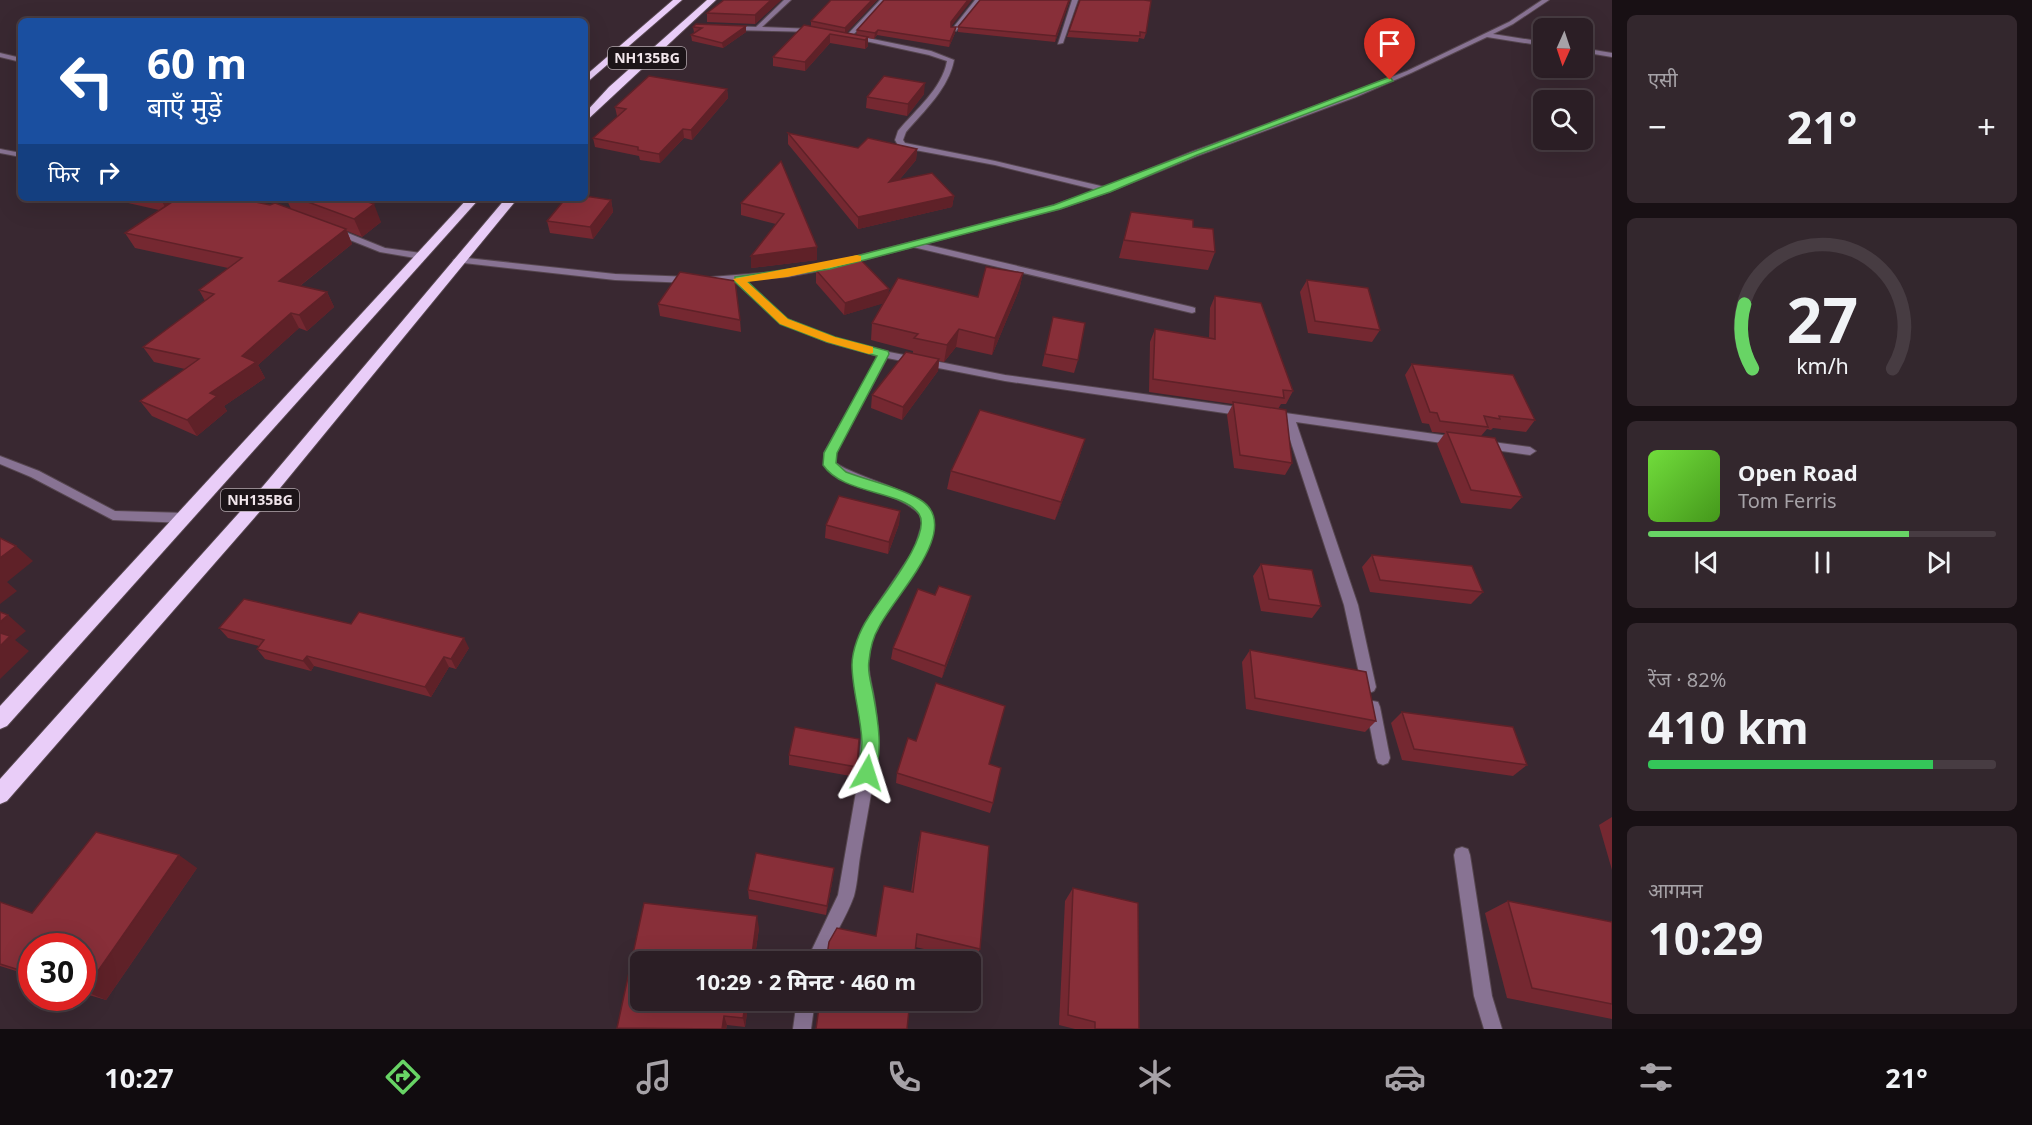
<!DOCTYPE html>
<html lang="hi">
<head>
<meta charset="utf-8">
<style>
	:root { --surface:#2b1e25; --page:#33272d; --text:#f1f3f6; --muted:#a6a2a7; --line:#473c42; --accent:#68d465 }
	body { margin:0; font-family:"Noto Sans","Noto Sans Devanagari",sans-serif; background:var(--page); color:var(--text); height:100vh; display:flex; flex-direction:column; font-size:22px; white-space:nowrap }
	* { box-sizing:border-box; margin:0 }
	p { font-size:20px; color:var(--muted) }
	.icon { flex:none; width:33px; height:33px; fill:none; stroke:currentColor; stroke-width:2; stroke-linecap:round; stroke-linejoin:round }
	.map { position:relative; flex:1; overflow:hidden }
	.details { display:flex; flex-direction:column; gap:15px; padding:15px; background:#181014; width:420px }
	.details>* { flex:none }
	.banner { position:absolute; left:18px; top:18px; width:570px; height:183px; border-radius:9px; box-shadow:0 6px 24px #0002,0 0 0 2px var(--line); background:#1a4fa0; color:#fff; overflow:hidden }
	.needle { width:39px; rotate:183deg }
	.fabs { position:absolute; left:1533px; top:18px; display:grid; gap:12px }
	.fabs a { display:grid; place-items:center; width:60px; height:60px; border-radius:9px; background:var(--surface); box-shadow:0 6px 24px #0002,0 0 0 2px var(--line); font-size:30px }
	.speed { position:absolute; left:18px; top:933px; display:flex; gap:12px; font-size:30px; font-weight:700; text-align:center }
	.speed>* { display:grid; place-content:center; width:78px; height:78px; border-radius:50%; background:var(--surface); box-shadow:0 6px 24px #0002,0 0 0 2px var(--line); line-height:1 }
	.speed .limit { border:9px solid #d22; background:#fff; color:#111 }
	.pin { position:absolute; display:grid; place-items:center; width:51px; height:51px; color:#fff; margin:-62px -26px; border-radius:50% 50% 50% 0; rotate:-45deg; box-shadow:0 0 6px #0007 }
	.pin .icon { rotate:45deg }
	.me { position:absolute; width:66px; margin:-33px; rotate:6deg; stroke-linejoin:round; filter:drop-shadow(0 0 4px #0008) }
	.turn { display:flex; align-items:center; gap:21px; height:126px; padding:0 30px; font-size:27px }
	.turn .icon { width:78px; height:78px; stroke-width:2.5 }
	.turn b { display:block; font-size:42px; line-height:51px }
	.then { display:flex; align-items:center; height:57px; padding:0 30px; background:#0003; gap:12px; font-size:22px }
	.big { font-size:45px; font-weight:700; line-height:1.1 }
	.details .tile { flex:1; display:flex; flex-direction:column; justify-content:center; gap:9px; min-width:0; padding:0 21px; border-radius:9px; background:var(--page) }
	.details .dial { align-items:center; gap:0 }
	.dial svg { height:156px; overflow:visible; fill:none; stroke:var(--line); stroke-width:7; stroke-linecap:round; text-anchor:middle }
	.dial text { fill:var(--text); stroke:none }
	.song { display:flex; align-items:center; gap:18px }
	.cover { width:72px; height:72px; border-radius:9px; background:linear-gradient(135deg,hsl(100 70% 55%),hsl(100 70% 35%)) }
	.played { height:6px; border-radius:3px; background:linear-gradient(90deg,var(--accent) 75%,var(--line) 75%) }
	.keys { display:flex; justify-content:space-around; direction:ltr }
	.heat { display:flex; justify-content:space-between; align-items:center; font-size:33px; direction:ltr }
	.charge { height:9px; border-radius:4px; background:linear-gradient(90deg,#34c759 82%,var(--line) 0) }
	.trip { position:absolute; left:630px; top:951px; width:351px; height:60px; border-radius:9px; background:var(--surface); box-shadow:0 6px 24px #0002,0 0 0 2px var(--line); font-weight:700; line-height:60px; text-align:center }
	.tab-bar { display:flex; height:96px; justify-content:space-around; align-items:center; background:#110c0f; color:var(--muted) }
	.tab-bar .icon { width:42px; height:42px }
	.tab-bar .selected { color:var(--accent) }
	.tab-bar b { font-size:27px; color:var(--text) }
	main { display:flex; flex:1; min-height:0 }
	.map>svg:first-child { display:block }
</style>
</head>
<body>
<main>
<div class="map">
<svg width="1612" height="1029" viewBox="0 0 1612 1029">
	<rect width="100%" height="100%" fill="#392831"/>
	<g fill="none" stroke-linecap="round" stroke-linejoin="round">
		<defs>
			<path id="service" d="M0,456L39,471L115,511L186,513L190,515L192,518L190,521L186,523L113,520L31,477L0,464Z"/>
			<g id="minor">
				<path d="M784,0H791L762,27L814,29L817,31L816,32L730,30L727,28L730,26L756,27Z"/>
				<path d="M880,0H886L853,35L931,51L954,60C949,88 924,111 906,132L903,140L905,143L995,161L1105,187L1191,152L1350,93L1407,71L1509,22L1542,0H1549L1513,24L1493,34L1544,42V46L1487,37L1411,73L1356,97L1197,156L1109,192L1060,209L924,244L1192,307L1195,308V312L1192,313L913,247L830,269L787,277L745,280L787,319L835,338L884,351L1005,375L1245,408L1250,412L1245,416L1005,381L887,358L836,453V463C857,478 922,492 931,512C948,547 880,610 870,644C865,664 872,683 875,703C877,716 878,730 877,743C875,780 867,815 861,851C858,866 858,881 854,896C846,919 831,939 823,962H806L838,895L857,786L863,721L855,669L857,645L872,612L914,550L922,524L920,515C896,488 845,492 824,465V453L878,356L827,342L781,323L735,281L711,283L706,280L711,277L787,271L830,263L1054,205L1097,190L995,165L899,147L895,140L898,131C915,110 942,89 947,61L929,55L847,37V35Z"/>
				<path d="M975,0H981L956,31H952V29Z"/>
				<path d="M1072,0H1078L1063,43L1058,44Z"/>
				<path d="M1582,48L1612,53V57L1582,52Z"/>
				<path d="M0,53L21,58V62L0,57Z"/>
				<path d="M0,149L21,153V157L0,153Z"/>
				<path d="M333,227L385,248L421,253L426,256L421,259L380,252L330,232V228Z"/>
				<path d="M458,257L615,274L691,277L696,280L691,283L615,280L455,262L453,260Z"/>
				<path d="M1271,411L1456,437L1462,441L1456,445L1296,422L1358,605L1376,687L1374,691L1369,693L1364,691L1362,687L1344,605L1284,421L1267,418L1266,415L1267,412Z"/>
				<path d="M1485,441L1530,447L1536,451L1530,455L1481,448L1479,445L1481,442Z"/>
				<path d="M1373,701L1378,702L1380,707L1390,758L1388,763L1383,765L1378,763L1376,758L1366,707L1368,702Z"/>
				<path d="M1462,847L1468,849L1470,855L1492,996L1502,1029H1484L1474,996L1454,855L1456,849Z"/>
				<path d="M797,1000H815L811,1029H793Z"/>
			</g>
			<g id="trunk">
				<path d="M673,0H682L585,84V76Z"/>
				<path d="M707,0H716L585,122V113L609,87Z"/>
				<path d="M468,198H480L7,726L0,729V706Z"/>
				<path d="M506,198H518L276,493L7,801L0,804V779L264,485Z"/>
			</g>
		</defs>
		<use href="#service" stroke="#56464f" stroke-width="2"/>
		<use href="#minor" stroke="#56464f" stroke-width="2"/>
		<use href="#trunk" stroke="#56464f" stroke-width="2"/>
		<use href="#service" fill="#887393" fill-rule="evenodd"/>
		<use href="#minor" fill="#887393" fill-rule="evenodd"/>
		<use href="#trunk" fill="#e9cdf8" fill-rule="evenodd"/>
	</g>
	<g fill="#752831">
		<path d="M724,0H781L755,24L707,22V13Z"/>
		<path d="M831,0H877L846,33L856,35L857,30L951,27L955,33L949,47L877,35L874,39L868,38V46L865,49L830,43L805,71L773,66V57L811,26V21Z"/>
		<path d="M1070,0L1055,42L958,32V27Z"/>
		<path d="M1080,0L1146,33L1144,39L1139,38L1138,42L1067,37Z"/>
		<path d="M746,26V32L723,48L692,41L691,35L695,32H694L693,27Z"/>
		<path d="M727,89L728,98L692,140L684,138L660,163L640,160L639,156L595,147L593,138L618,116H617L615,107Z"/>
		<path d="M924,94L907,116L866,108L867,97Z"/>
		<path d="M788,133L858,148L917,149L916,160L900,179L954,196L952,207L858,229L788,144Z"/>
		<path d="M781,161L817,247V260L751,268V256L776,224L741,215V203Z"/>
		<path d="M106,198H236L291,209L286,198H356L381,222L362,237L347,231L352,244L300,286L327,292L334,307L307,331L299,328L258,365L265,378L224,406L227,411L197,436L152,416L140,401L185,369L154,362L143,347L205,301L199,290L228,268L135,248L125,233L159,210Z"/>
		<path d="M611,200L613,212L593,239L550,233L547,221Z"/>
		<path d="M1131,212L1193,227L1215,252L1208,270L1119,258Z"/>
		<path d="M816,270L889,293L978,297L1023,273L1019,290L992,355L956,347L944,362L939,361L938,371L902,420L871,408L872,395L913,353V351L871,340L872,323L883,303L844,315L816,283Z"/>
		<path d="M1307,280L1380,330L1372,342L1308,333L1300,292Z"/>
		<path d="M1215,296L1293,391L1286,404H1281L1278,409L1292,463L1285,475L1234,468L1227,415L1233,404L1149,392L1150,342L1155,329L1209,338L1210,308Z"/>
		<path d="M658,304L740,320L741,332L660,316Z"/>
		<path d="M1053,317L1078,360L1074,373L1042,366Z"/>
		<path d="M1412,364L1535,420L1526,432L1493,428L1491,430L1487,429L1481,436L1522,497L1511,509L1461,503L1437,444L1445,433L1432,432L1429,424L1422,423L1405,375Z"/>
		<path d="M1085,439L1079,458L1055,520L947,489L951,471Z"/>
		<path d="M900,511L899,524L888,554L825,538L826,525Z"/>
		<path d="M1372,555L1483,592L1471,604L1370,592L1362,567Z"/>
		<path d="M1261,564L1321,606L1312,618L1261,611L1253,576Z"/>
		<path d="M935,595L971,596L968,608L942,678L891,659L893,648Z"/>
		<path d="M351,624L469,648L456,669L449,667L431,697L314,666L311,671L265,659L257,649L259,646L228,638L219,628Z"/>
		<path d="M1250,650L1376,721L1365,732L1246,709L1242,662Z"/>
		<path d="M1402,712L1527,765L1513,776L1402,760L1391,723Z"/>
		<path d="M859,739L856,777L789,765V755Z"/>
		<path d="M897,773L993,803L990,813L896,783Z"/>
		<path d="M1612,817V870L1599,825Z"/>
		<path d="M921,831L980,949L974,960L915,947L875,936L911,892L918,845Z"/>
		<path d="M197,868L106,1000L82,993V946H32V976L0,966V902L32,913Z"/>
		<path d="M833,877L826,915L749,899L748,890Z"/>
		<path d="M1073,888L1139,1029H1075L1059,1025L1065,901Z"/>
		<path d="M1508,901L1612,922V1019L1507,998L1485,913Z"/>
		<path d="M759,928L745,1027L727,1025L726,1029L617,1028Z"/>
	</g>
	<g fill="#5f2128">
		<path d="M771,0H781L755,24V15Z"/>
		<path d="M872,0H877L845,34V28Z"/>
		<path d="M968,0H972L950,28L951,22Z"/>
		<path d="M1069,0H1070L1055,42L1056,36Z"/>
		<path d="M746,26V32L723,48L722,43Z"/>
		<path d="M956,27L955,33L949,47L950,41Z"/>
		<path d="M878,30L877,35L874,39L875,33Z"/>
		<path d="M830,34V43L805,71V62Z"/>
		<path d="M868,37V46L865,49V40Z"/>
		<path d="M925,83L924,94L907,116L908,104Z"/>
		<path d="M727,89L728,98L692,140L691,130Z"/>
		<path d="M683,129L684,138L660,163L659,154Z"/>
		<path d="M917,149L916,160L888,193L889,182Z"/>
		<path d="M954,196L952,207L858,229V217Z"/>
		<path d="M164,198H191L168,212L161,200Z"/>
		<path d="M611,200L613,212L593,239L590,227Z"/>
		<path d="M374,204L381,222L362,237L354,219Z"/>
		<path d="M346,229L352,244L287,296L279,281Z"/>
		<path d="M817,247V260L751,268V256Z"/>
		<path d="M1023,273L1019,290L992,355L995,338Z"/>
		<path d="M889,289L888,302L844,315L845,303Z"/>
		<path d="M327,292L334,307L307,331L299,315Z"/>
		<path d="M291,313L299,328L258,365L265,378L224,406L227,411L197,436L187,420L242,356Z"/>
		<path d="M959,329L956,347L944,362L947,345Z"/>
		<path d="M939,359L938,371L902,420L903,407Z"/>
		<path d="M1085,439L1079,458L1055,520L1061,502Z"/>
		<path d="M900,511L899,524L888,554L889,542Z"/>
		<path d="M16,546L33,561L7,582L17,591L0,604V558Z"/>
		<path d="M971,596L968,608L942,678L945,666Z"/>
		<path d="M8,615L26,631L15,640L29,651L0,679V622Z"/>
		<path d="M464,638L469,648L456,669L451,659Z"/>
		<path d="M307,656L314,666L311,671L303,661Z"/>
		<path d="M444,657L449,667L431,697L425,687Z"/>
		<path d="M179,855L197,868L106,1000L84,991Z"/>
		<path d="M834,868L833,877L826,915L827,906Z"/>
		<path d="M757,916L759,928L754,962H751Z"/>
		<path d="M746,1000H749L745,1027L743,1018Z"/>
		<path d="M724,1016L727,1025L726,1029H722Z"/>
	</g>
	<g fill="#882f39" stroke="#5f2128" stroke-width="1.5">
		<path d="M724,0H771L755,15L707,13Z"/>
		<path d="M831,0H872L845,28L811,21Z"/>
		<path d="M884,0H968L951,22V27H956L950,41L878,30L875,33L857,30Z"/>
		<path d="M980,0H1069L1056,36L958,27Z"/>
		<path d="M1080,0H1144L1151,1L1146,33L1140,32V36L1069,31Z"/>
		<path d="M696,24L746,26L722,43L691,35L702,28L693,27Z"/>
		<path d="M804,25L868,37L865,40L830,34L805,62L773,57Z"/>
		<path d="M649,76L727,89L691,130L683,129L659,154L638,150V147L593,138L626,109L615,107Z"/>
		<path d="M884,76L925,83L908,104L867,97Z"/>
		<path d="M788,133L858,148L868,138L917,149L889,182L932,173L954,196L858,217Z"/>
		<path d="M781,161L817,247L751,256L784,214L741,203Z"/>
		<path d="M585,196L611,200L590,227L547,221L566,198H585Z"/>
		<path d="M178,198H236L270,205L275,203L346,229L279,281L327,292L299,315L291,313L242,356L256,362L210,393L217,396L187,420L140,401L199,359L143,347L214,294L199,290L242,258L125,233Z"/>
		<path d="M297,198H356L374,204L354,219Z"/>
		<path d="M1131,212L1193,220V227L1213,229L1215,252L1124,240Z"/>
		<path d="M859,258L889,289L845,303L816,270Z"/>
		<path d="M986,267L1023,273L995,338L959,329L947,345L914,338L918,334L872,323L898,278L978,297Z"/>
		<path d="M680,272L735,281L740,320L658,304Z"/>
		<path d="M1307,280L1368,288L1380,330L1315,321Z"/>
		<path d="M1215,296L1261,303L1293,391L1283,390L1284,398L1153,379L1155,329L1215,339Z"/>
		<path d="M1053,317L1085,323L1078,360L1045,354Z"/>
		<path d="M906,352L939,359L903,407L872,395Z"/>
		<path d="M1412,364L1513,375L1535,420L1499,416L1500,419L1484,416L1488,427L1440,421L1437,413L1430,412Z"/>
		<path d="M1233,402L1286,410L1292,463L1240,455Z"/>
		<path d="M980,410L1085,439L1061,502L951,471Z"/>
		<path d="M1447,432L1495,438L1522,497L1471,490Z"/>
		<path d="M839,496L900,511L889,542L826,525Z"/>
		<path d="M0,538L16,546L0,558Z"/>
		<path d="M1372,555L1472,566L1483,592L1380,580Z"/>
		<path d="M1261,564L1312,570L1321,606L1269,599Z"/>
		<path d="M939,586L971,596L945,666L893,648L918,589L935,595Z"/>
		<path d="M244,599L351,624L359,612L464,638L451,659L444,657L425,687L307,656L303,661L257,649L264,640L219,628Z"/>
		<path d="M0,612L8,615L0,622Z"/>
		<path d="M0,633L10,636L0,646Z"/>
		<path d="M1250,650L1366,672L1376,721L1255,698Z"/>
		<path d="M936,683L1005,706L989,764L1001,768L993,803L897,773L908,738L916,741Z"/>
		<path d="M1402,712L1513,727L1527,765L1414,749Z"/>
		<path d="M795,727L859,739L857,767L789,755Z"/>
		<path d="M921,831L989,846L980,949L917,934L914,962H826L829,942L837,928L876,936L884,886L913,892Z"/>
		<path d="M96,832L179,855L84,991L82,990V946H32V974L0,964V902L32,913Z"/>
		<path d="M756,853L834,868L827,906L748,890Z"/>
		<path d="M1073,888L1138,903L1139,1029H1095V1022L1068,1015Z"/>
		<path d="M1508,901L1612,922V1004L1532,988Z"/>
		<path d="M644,903L757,916L751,962H640V1000H746L743,1018L724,1016L722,1029L617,1028Z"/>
		<path d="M820,1000H910L907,1029H816Z"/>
	</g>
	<path fill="#68d465" stroke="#448a42" stroke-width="1.5" d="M1390,77L1393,81L1197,155L1110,192L1060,209L830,269L747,281L788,319L835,337L888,351L889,354L837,453L836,463L846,472C869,481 897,486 919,499C966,526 894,596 879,627C873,637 870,650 869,661C867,671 871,683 873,693C878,720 884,753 873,778L867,781L861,778C856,768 862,754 862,742C861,716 852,689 852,665C852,650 860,630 868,618C880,598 933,535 919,514C903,490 843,495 823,465L824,453L877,356L827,342L780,324L735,282V277L829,263L1054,205Z"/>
	<path fill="#f59e0b" d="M857,255L861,256V261L787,277L747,282L788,319L835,337L873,347V353L869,354L827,342L780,324L733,279Z"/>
	<g text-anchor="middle" stroke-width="6" stroke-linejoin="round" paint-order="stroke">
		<g fill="#1c1418" stroke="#b1a6ac" stroke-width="1.5">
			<rect x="608" y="47" width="78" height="22" rx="4.5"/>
			<rect x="221" y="489" width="78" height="22" rx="4.5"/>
		</g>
		<g font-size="14" font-weight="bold" fill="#f1e5eb">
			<text x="647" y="63">NH135BG</text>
			<text x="260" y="505">NH135BG</text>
		</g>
	</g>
</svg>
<div class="fabs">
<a><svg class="needle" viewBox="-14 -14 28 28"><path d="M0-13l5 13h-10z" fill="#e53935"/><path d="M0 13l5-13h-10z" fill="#a6a2a7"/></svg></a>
<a><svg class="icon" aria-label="search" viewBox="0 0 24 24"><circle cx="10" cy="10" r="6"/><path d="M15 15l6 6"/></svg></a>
</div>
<div class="speed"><div class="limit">30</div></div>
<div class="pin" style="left:1390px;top:80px;background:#d93025"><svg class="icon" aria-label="arrive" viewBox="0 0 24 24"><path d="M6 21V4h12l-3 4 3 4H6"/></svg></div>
<svg class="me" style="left:867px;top:773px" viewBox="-20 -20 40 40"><path d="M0-17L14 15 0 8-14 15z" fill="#68d465" stroke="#fff" stroke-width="4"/></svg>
<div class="trip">10:29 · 2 मिनट · 460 m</div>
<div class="banner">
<div class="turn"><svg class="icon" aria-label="left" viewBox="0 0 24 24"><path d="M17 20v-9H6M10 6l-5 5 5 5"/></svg><div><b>60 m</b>बाएँ मुड़ें</div></div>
<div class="then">फिर<svg class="icon" aria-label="right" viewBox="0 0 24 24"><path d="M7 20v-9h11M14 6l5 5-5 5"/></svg></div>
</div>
</div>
<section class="details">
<div class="tile"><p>एसी</p>
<div class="heat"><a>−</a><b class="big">21°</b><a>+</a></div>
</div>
<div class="tile dial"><svg viewBox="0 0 100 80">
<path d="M14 69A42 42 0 1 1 86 69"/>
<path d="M14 69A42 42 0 0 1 10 36" stroke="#68d465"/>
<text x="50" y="56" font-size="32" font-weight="700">27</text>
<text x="50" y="72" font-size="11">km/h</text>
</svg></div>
<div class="tile">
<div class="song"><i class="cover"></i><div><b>Open Road</b><p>Tom Ferris</p></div></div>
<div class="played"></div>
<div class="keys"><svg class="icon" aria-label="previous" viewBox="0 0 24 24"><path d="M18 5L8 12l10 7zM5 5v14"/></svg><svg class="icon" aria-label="pause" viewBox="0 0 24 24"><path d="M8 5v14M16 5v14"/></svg><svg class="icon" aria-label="next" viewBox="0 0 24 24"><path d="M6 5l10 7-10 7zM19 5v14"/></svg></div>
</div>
<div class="tile"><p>रेंज · 82%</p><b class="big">410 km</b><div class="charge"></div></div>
<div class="tile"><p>आगमन</p><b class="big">10:29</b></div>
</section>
</main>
<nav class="tab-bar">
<b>10:27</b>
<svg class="icon selected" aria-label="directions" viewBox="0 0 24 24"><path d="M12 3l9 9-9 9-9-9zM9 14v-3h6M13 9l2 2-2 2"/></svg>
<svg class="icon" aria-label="music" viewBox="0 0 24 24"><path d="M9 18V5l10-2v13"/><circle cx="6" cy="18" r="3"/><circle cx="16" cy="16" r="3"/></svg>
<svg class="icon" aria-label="phone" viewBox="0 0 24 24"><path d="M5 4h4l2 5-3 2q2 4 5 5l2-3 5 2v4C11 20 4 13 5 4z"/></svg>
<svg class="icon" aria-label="climate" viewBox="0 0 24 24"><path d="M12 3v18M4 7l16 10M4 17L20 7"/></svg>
<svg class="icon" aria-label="car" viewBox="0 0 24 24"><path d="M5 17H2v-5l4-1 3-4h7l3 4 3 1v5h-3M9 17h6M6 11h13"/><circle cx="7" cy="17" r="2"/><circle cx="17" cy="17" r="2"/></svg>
<svg class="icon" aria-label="filters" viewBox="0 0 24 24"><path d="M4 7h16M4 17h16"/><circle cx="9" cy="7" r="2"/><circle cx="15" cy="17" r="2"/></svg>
<b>21°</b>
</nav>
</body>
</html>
